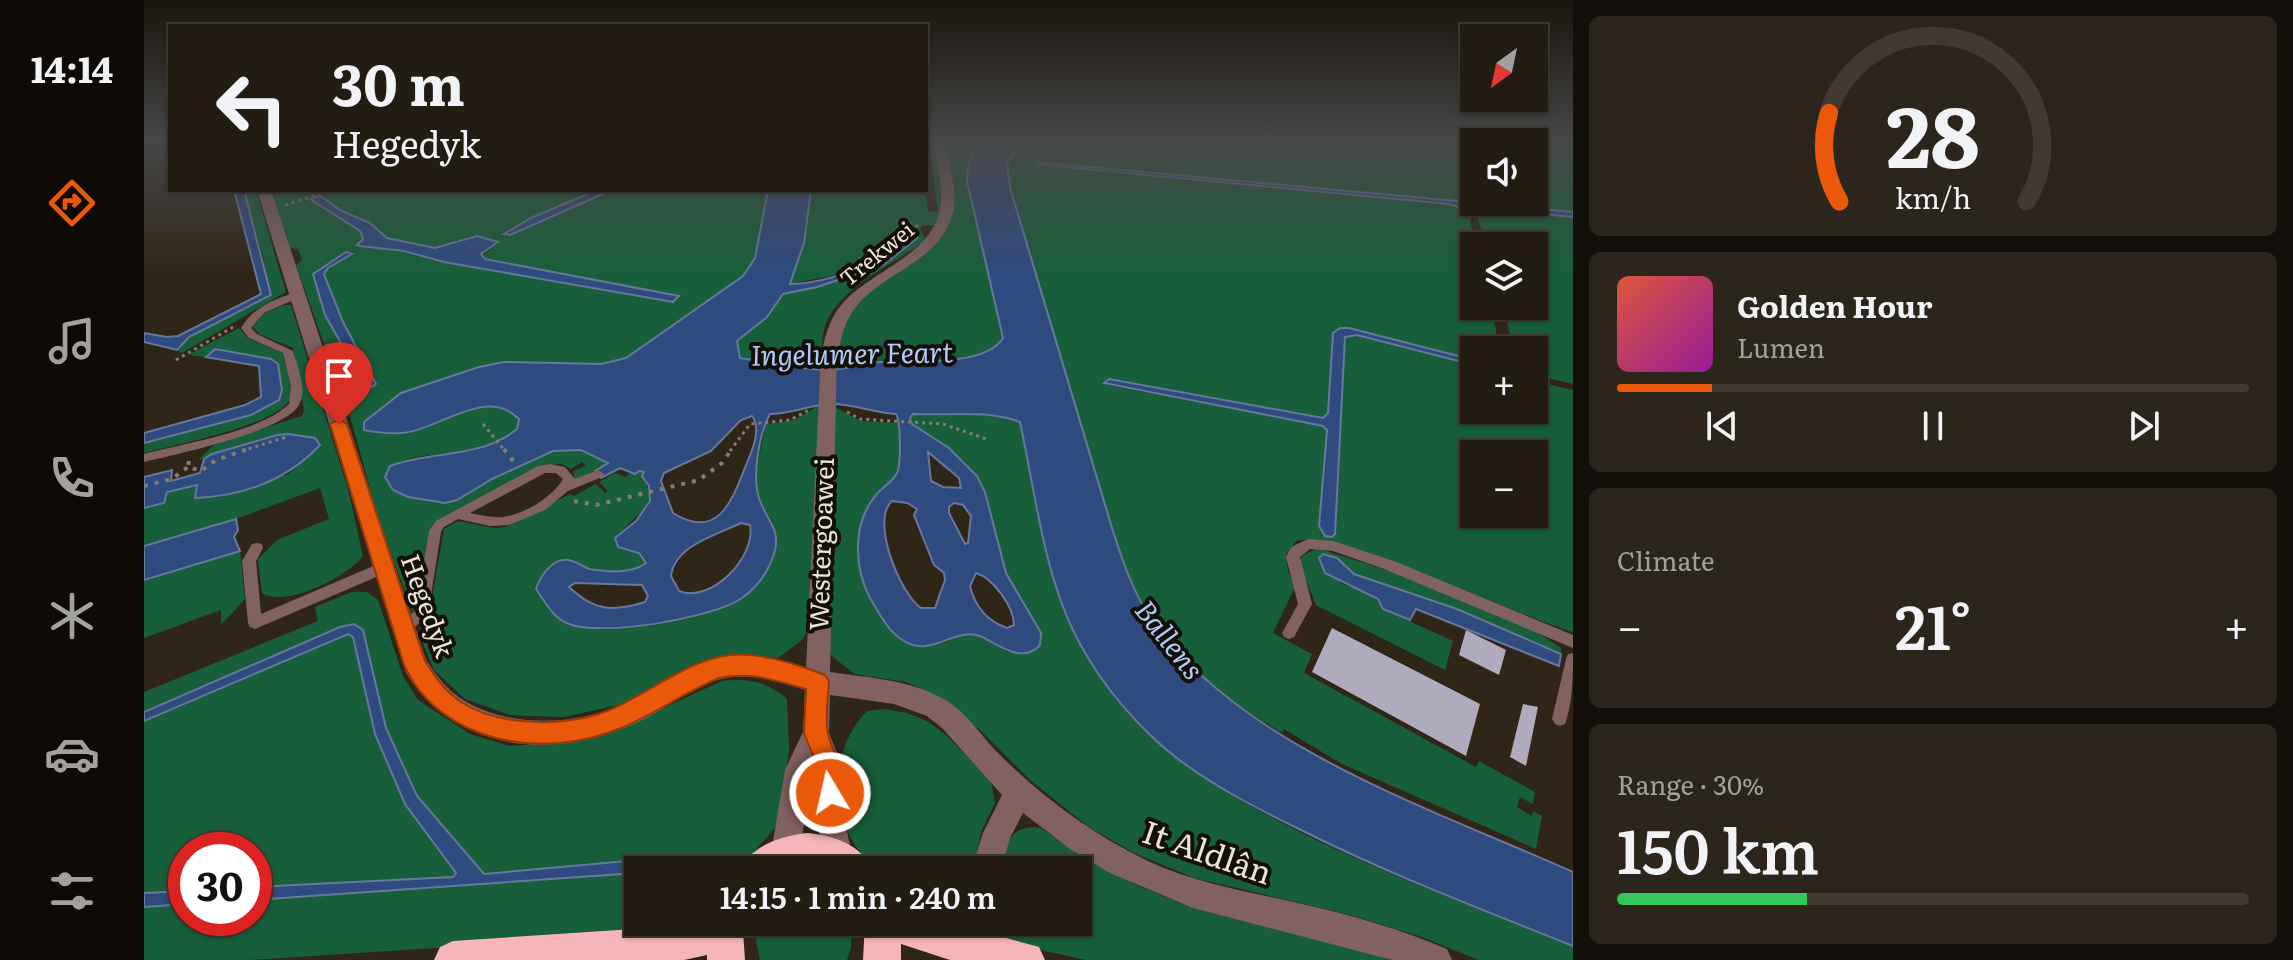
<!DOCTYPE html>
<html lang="en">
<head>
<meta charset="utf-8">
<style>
	:root { --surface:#231c12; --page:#2b251b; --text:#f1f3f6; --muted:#a3a19f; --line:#403a32; --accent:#ea580c }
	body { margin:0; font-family:Literata,serif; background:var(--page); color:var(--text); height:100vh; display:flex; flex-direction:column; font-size:30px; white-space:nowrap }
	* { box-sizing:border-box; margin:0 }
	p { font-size:26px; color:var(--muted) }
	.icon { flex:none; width:44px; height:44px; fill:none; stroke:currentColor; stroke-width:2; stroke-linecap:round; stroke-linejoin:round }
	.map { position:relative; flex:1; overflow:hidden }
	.panel { display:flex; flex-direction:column; gap:16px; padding:16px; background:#130f0a; width:720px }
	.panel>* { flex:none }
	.hud { position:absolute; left:24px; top:24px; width:760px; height:168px; border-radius:0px; box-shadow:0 2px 6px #0004,0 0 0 2px var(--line); background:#231c12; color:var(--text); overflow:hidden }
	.needle { width:52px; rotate:213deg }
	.controls { position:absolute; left:1316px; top:24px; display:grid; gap:16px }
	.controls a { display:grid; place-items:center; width:88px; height:88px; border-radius:0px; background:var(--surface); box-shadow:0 2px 6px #0004,0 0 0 2px var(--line); font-size:40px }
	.speed { position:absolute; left:24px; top:832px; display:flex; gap:16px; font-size:40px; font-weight:700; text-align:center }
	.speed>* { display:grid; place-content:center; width:104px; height:104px; border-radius:50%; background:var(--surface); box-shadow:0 2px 6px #0004,0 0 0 2px var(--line); line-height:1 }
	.speed .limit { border:12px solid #d22; background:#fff; color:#111 }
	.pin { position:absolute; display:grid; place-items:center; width:68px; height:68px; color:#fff; margin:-82px -34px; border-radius:50% 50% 50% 0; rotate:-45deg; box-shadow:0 0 8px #0007 }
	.pin .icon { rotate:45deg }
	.me { position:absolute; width:88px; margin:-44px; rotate:351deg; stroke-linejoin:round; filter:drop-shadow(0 0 6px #0008) }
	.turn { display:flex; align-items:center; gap:28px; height:168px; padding:0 32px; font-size:36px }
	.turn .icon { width:104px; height:104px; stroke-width:2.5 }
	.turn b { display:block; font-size:56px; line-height:68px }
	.big { font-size:60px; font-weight:600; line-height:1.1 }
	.panel .widget { flex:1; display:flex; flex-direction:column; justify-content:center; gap:12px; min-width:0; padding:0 28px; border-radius:12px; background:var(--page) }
	.panel .dial { align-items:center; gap:0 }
	.dial svg { height:208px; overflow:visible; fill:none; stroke:var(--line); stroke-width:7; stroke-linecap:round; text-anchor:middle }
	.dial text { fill:var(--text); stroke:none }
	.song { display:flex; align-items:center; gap:24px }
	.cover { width:96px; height:96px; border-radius:12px; background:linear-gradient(135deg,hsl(10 70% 55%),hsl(300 70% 35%)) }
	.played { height:8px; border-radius:4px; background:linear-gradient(90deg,var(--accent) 15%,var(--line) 15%) }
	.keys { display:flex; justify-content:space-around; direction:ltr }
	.heat { display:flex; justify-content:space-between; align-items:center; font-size:44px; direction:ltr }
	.charge { height:12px; border-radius:6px; background:linear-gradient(90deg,#34c759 30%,var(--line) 0) }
	.trip { position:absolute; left:480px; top:856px; width:468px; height:80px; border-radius:0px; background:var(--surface); box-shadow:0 2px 6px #0004,0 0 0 2px var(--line); font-weight:600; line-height:80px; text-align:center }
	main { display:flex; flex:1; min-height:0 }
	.menu { display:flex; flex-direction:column; width:144px; justify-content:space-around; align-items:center; background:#0e0b07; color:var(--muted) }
	.menu .icon { width:56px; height:56px }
	.menu .on { color:var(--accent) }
	.menu b { font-size:36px; color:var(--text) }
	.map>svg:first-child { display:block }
</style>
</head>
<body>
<main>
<nav class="menu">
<b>14:14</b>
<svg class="icon on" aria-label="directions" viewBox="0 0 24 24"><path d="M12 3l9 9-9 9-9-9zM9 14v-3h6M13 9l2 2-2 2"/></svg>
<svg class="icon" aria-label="music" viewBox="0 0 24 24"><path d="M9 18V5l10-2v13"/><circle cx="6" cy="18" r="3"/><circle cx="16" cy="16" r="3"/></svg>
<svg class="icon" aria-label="phone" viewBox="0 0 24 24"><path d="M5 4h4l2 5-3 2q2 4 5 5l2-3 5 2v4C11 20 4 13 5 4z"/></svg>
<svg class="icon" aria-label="climate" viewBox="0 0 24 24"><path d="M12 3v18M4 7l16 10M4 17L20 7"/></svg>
<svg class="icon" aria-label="car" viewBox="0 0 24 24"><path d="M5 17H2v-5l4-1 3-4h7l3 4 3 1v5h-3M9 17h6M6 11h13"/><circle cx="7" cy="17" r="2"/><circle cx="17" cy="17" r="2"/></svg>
<svg class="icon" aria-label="filters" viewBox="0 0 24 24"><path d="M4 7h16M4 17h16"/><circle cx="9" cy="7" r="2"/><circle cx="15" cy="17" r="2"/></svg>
</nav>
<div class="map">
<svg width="1429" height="960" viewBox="0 0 1429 960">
	<rect width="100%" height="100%" fill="#2f2618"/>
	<g fill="#175f3a" fill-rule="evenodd">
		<path d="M785,139H791C795,169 801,196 792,225L778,226L776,229L781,237L779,242C748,266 696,286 681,326C677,339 678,357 678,370L596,358L593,341L623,317L639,294L673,287L739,265L737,256L698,274L645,284L660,243L667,190H781L784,211L794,212Z"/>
		<path d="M799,139H834L824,166L823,181L859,339C842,366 765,361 736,362C722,363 706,367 692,370L694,333L712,303L800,232Z"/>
		<path d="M876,139H1429V212L893,164L1305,204L1323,211L1338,208L1429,217V384L1390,375V350H1370L1359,306H1390V246H1343L1333,217L1325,216L1332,246L1330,306H1347L1356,350H1330V360L1205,328L1192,329L1189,333L1184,413L1179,418L962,379L963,385L1179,426L1183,429L1176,531L1188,537L1191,534L1201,337L1213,335L1330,365V410H1390V381L1429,390V632C1376,617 1191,528 1152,541L1142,554L1144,571L1151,587L1129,633L1168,654L1160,673L1332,767L1335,761L1391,792L1389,804L1376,797L1373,807L1388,816L1389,811L1398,816L1392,849L1198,764L1140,729L1138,733C1077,696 1015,649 986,581C979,564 974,545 968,528L867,191L863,165ZM1330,142H1390V202H1330ZM1330,454H1390V514H1330Z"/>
		<path d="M100,190H112L142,292L38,353L33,350L45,337L122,298L120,260Z"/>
		<path d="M127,190H157L162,195L170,193L167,190H453L360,232L366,235L468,190H624L611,258L599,276L482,358L457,364L360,362L335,367L224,418L226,431C237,429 247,434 257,433C295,430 343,386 375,419L373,429C341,456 303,450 264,459L313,500L348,479L409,451L437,450L465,463L431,481L429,471L442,466L438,462L427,469L417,464L397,465L292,522L285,532L269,614L233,514L208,423L152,265L158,260L154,249L146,248ZM167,200L226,223L243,238L267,244L296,248L314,240L354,243L337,257L535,296L529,302L300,262L260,251L218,247L213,245L219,239L216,231ZM207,254L180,271L199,322L192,333L181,315L170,272L185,262Z"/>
		<path d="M140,305H147L205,493L219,556C203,577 142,608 118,593L114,559L133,540L185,519L176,488L92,519L0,546V508L20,503L23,492L54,485L143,475L176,445C140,419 92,450 54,460L72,443L158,416L160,411L149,348L115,334L109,327L119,314Z"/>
		<path d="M95,328L105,339L139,353C141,365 149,384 147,396C142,424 26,446 0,453V443L107,415L138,390L134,365L127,359L72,350L62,357L44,355Z"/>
		<path d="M672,407H676L666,628L657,641L634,658L582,655L556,662L475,705L420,717L366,715L321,699L290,670L275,634L285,615L300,529L314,521L350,528L361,527L426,494L430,496L452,484L461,493L464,491L455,482L471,473L482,477L487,472H501L506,501C496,517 476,527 471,544L495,553L502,563C479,582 438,563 412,561L394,583L456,630C523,624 633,620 630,529C630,519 618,507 615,497C608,474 618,446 622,424L651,420Z"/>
		<path d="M691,407L716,421L756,423C757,432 756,471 751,477C742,488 729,497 723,510C700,560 723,609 761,642L800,643L817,635L831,634L866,653L879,602L862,573L841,493L833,476L820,461L768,424L767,415L842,413L876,422C887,473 894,527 909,577C918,604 941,651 956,676C1030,805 1294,891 1429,946V960H1335L1275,936L1203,914L1050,878L990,853L945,827L886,780L835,729L781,690L762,682L710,674L682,651Z"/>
		<path d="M1173,548L1252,573L1391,631L1417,648V654L1313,609L1210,574L1193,558L1196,583C1213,589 1230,592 1239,609L1309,641L1301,670L1172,605L1155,563L1158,556Z"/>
		<path d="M96,551L101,599L77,625V610L0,638V580Z"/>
		<path d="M208,592H223L234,600L259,676L274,700L326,734L365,746L410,743L462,734L578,681C604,678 623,682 643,699L645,748L637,821L594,870H494V922H550L523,933L106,960H0V907L42,904V918H110V900L492,873L493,860L340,874L273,796L242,728L219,631L196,627L0,712V692L174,621L171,607Z"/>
		<path d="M204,634L209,637L231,734L261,804L313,873L309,877L110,887V850H42V891L0,893V721Z"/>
		<path d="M741,709L763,713L783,721L802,735L847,780L851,803L837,832L829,870H730C720,857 708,843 702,828C686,789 694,740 723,711Z"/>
		<path d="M888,827L897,828C944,862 994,889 1049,907C1114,928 1182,937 1246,960H942L846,939L847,922H934V870H855C861,849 863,829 888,827Z"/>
		<path d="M615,922H707V948L703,960H616L612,941Z"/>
	</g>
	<g fill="#2f4a7f" stroke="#67789b" stroke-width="2" fill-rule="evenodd">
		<path d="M834,139H876L863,165L867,191L968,528C978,559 988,590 1006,617C1094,746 1291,810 1429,872V946C1337,909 1244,874 1155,829C1114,809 1071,787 1034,759C995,729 960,688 936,644C900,578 892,496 876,422C842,409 805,416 769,414L766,418L768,424L805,448L833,476L841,492L862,573L897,633L896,645C878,665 854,644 836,636C811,627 787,658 760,641C744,632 735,613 726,598C710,568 708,523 732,495C738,487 749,482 753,473C757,465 757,422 752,414C731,413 709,404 689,404C667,404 648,414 626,414C615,434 608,476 615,498C622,519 638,530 630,554C624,572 614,587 598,598C570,618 458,637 425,624C410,619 401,602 392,589C397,574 411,555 428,561C435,563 439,567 446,569C463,572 488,574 502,563L495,553L474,547L471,538L492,521L506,501L505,486L498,476L500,472L495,471L491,474L476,468L457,478L451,471L464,463L437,450L409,451L348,479L313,500L301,503L264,497L249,490L241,477L246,466C288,450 337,459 373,429L375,419C342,385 294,431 257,433C247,434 229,432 220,430V422L257,393L335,367L360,362L457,364L482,358L599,276L611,258L624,190H667L660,243L646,284C676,283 707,273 733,258C746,250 757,239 771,235L774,238L739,265L673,287L639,294L623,317L593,341L596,358C624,362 653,369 681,370C700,371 717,363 736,362C765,361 842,367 859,338L823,181L824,166ZM608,416C619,430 606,455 600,470C587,504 572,540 529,513L517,481L520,473L567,451L597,420ZM784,452L815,478L817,488L799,487L787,481ZM748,501L763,503L773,509L770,515L790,565L800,573L801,580L791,608H777C756,594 726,520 748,501ZM810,503L819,505L827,516L824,543L821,544L805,513V507ZM597,523L606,525C612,558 566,604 535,591L527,576C531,545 573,535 597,523ZM832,573C849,578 870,607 870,625L863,628C843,621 831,607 826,586ZM431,583L498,585L504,596L501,602C468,612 450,611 425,587Z"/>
		<path d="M893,162L1429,212V217L1338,208L1331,212L1305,204L899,165Z"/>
		<path d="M90,190H100L127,295L45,337L33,350L0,342V333L23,337L34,336L117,294Z"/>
		<path d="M453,190H468L366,235L360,234L387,218Z"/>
		<path d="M176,196L198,211L226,223L243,238L291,248L333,236L354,242L337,254L341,259L535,296L529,302L300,262L260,251L216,246L213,245L219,239L216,231L166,199Z"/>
		<path d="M202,252L208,254L184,268L180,274L199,322L232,384L228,387L220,383L181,315L169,274Z"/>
		<path d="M1205,328L1330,360V365L1213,335L1201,337L1191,534L1188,537L1181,536L1175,526L1183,430L1179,426L960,383L965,379L1179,418L1184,413L1189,333L1196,328Z"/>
		<path d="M71,349L127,359L134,364L138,390L135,400L107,415L0,443V433L101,405L117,397L115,366L62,357Z"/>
		<path d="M145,434L171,438L176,445C143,480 99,496 51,498L53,485L23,492L20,503L0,508V477L28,470L27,481L56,473L60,459L68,454L133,435Z"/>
		<path d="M92,519L94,530L90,537L96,551L0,580V546Z"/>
		<path d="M1179,554L1193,558L1210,574L1313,609L1417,654L1415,666L1272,609L1266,620L1239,609L1234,599L1181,573L1175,558Z"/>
		<path d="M210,624L219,630L242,728L273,796L340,874L494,860L492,873L110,900V887L309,877L312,873L261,804L231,734L209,637L204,634L0,721V712L196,627Z"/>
		<path d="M42,891V904L0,907V893Z"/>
	</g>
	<g fill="#afaabd">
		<path d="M1188,628L1336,704L1322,756L1168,672Z"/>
		<path d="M1322,630L1362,650L1355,675L1315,655Z"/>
		<path d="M1379,704L1394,707L1382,766L1366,757Z"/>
	</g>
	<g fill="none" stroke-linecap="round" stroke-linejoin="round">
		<g stroke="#857d71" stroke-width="3" stroke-dasharray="3 4" stroke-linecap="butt">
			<path d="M141,205L184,191"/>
			<path d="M758,221L776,227"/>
			<path d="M32,360L89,327"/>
			<path d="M703,412L716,419L799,424L845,440"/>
			<path d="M339,424L361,451"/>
			<path d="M98,451L142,437"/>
			<path d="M586,451L606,424L646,420L665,410"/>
		</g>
		<g stroke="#857d71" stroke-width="4" stroke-dasharray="4 7" stroke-linecap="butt">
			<path d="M360,449L373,466"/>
			<path d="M45,461L44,467L57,471L72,460L104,449"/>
			<path d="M0,486L28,479L44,467"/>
			<path d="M430,501L452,505L555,480L578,463L588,449"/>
		</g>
		<g fill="#826161" fill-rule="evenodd">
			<path d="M153,292L158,295L156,297L120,313L107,328L113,334L149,351C153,366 164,390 155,405C140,432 31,454 0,462V454C40,443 116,432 145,404L147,386L139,353L105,338L97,328C109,307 131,299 153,292Z"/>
			<path d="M406,464L421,467L431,479L454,470L460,474L458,477L424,491L401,510L365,525L346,526L314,519L300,527L297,532L284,614L264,634L259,636L254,634L252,630L254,626L271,611L285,531L292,521L394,466ZM401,473H412L419,479C408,498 380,514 359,517C348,518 337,515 326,513Z"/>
			<path d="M1164,539L1189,541L1250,561L1429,635V648L1240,569L1189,551L1166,549L1156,557L1168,604L1150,637L1145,639L1140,637L1138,633L1154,604L1142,557L1147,547Z"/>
			<path d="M113,543L118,544L119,548L112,561L117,614L234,564L239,563L244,564L246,568L244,572L111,629L106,627L104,623L98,561L108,544Z"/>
			<path d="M1429,653C1429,677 1429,701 1421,724L1416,726L1411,724L1408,719L1422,659L1424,654Z"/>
		</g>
		<g fill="#826161" fill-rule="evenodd">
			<path d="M789,139H801C804,162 814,189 809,212C797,264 732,273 707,314C699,326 697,341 693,355L686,672C725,678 763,679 798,698C824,712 838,738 858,757C902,800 951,836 1006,862C1054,884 1107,892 1158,904C1208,915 1256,929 1303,949L1308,960H1248L1049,908L966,873L926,849L879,813L866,838L857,870H827L839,833L858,795L798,728L783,716L750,704L686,695L685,733L699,768L700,817L708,855L703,865L693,870L683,865C667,828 679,796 671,764L655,853L651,863L641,867L631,863L627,853L641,770L659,732L661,690C633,681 607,672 577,679C548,686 523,708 496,721C412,761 317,754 262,673L113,190H127L282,660C292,675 303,690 319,700C364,728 432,726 479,704C512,689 542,665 578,657C608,650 634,660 662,668L677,355C681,337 685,319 698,304C725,272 784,257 795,213C801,189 792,163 789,139Z"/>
			<path d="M820,922H850L847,960H815Z"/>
		</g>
		<g fill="#f6b5b6" fill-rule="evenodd">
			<path d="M663,833C689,835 718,845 729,870L663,867L596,870C607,845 638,836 663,833Z"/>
			<path d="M543,922H601L599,932L601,960H563V955L540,960H290L296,947L309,941L520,927Z"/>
			<path d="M721,922H804L895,947L901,960H806L757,944V960H719Z"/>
		</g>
	</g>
	<linearGradient id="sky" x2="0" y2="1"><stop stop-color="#1a150d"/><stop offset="0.51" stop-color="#474748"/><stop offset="1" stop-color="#474748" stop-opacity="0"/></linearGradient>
	<rect width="1429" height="274" fill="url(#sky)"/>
	<path fill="#ea580c" stroke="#983908" stroke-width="2" d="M195,419L203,424L281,661C291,677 301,691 317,702C357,728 427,727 470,708C508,691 544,660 586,655C617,652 653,664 681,675L685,682C684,698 681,718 684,734C690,758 706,776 695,802L686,805L677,802L674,793V768L660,733L662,689C633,681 605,671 575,678C541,692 511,714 477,728C401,760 297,745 260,665L186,424Z"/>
	<g text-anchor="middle" stroke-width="8" stroke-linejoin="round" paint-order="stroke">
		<g font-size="22" fill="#eae4db" stroke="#141009">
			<text transform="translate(733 254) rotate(-39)" y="8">Trekwei</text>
		</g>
		<g font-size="26" fill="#eae4db" stroke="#141009">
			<text transform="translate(678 544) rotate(-88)" y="9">Westergoawei</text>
			<text transform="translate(283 606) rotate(70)" y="9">Hegedyk</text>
		</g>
		<g font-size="28" font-style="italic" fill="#b0cafb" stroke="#141009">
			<text transform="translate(708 354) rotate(-1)" y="10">Ingelumer Feart</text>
			<text transform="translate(1025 640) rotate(52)" y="10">Ballens</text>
		</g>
		<g font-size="32" fill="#eae4db" stroke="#141009">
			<text transform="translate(1063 853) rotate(19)" y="11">It Aldlân</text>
		</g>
	</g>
</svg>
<div class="controls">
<a><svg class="needle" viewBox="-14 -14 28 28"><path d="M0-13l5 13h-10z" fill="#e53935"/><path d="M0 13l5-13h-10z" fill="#a3a19f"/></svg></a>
<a><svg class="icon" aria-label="sound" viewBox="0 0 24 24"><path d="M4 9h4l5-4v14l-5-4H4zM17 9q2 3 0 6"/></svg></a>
<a><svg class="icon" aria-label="layers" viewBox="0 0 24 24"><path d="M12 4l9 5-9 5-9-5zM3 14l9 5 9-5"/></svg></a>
<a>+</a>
<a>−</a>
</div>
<div class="speed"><div class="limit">30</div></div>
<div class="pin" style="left:195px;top:424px;background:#d93025"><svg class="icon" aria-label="arrive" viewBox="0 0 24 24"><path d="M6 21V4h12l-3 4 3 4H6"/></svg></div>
<svg class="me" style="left:686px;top:793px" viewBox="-20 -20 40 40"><circle r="17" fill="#ea580c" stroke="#fff" stroke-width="3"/><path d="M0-11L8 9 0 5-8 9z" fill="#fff"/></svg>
<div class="trip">14:15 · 1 min · 240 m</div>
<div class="hud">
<div class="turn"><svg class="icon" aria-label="left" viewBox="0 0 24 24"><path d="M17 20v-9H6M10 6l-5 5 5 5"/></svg><div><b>30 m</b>Hegedyk</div></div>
</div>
</div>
<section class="panel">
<div class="widget dial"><svg viewBox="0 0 100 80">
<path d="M14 69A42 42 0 1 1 86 69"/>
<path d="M14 69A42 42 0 0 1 10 35" stroke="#ea580c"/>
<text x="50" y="56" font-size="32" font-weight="700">28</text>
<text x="50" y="72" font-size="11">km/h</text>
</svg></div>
<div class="widget">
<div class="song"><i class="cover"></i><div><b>Golden Hour</b><p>Lumen</p></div></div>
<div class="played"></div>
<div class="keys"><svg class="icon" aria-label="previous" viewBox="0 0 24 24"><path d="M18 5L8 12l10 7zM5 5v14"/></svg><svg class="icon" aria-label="pause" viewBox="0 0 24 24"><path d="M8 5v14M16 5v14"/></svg><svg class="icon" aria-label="next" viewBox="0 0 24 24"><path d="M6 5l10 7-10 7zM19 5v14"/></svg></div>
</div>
<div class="widget"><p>Climate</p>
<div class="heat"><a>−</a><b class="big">21°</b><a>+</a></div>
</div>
<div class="widget"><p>Range · 30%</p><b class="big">150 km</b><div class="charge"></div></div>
</section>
</main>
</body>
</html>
